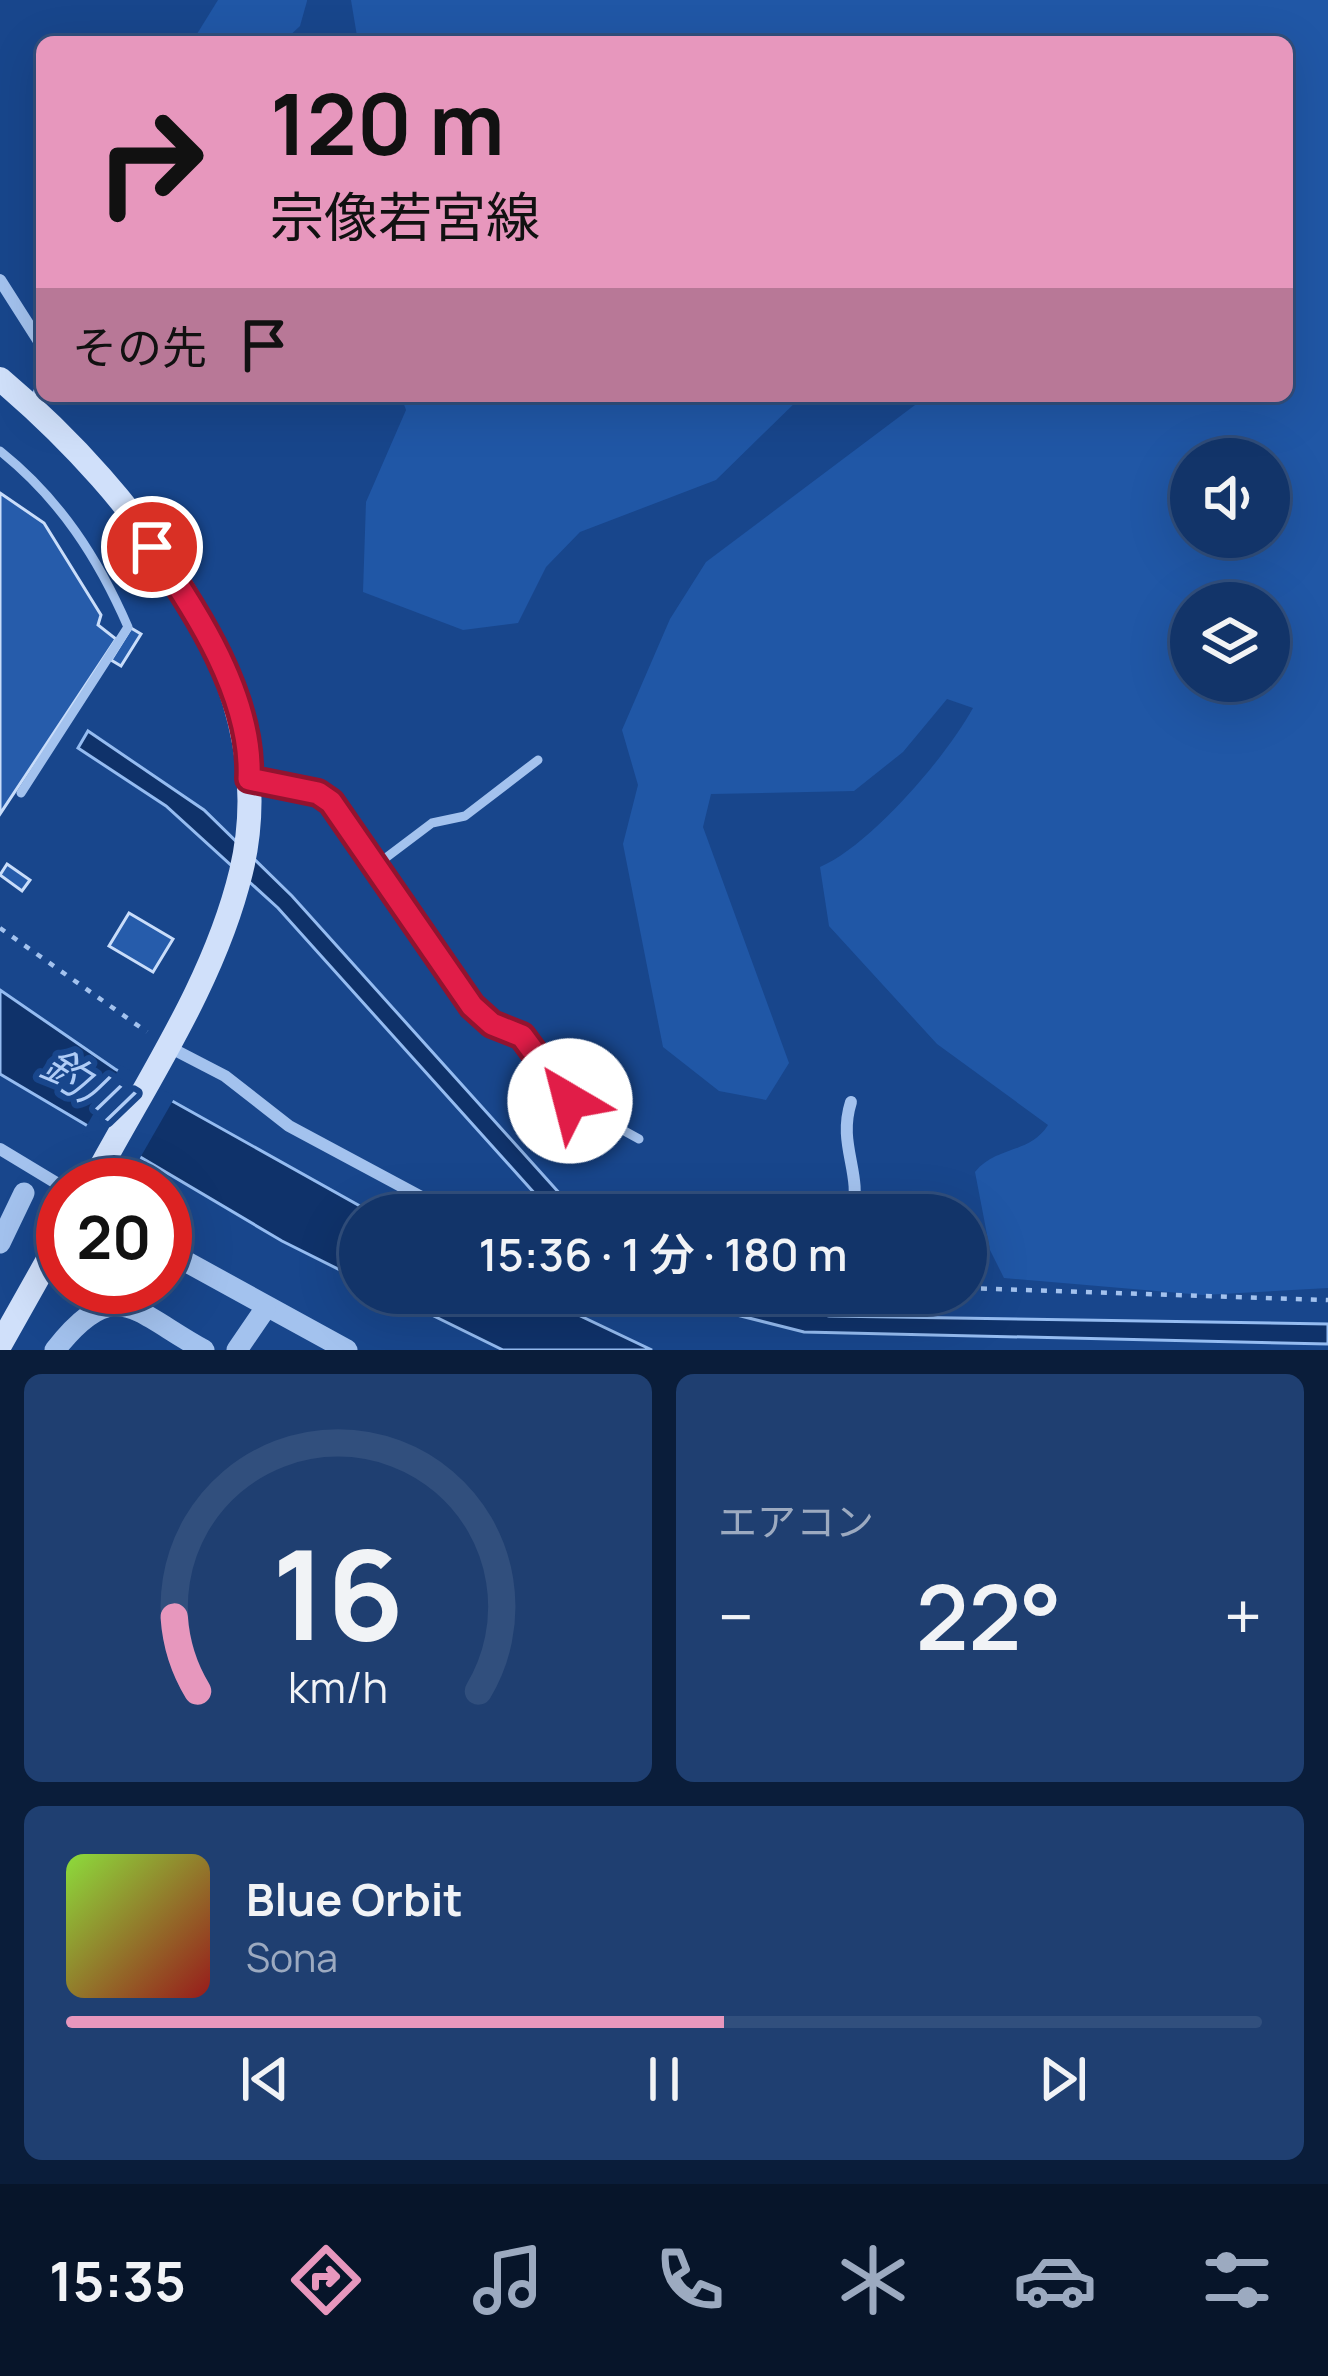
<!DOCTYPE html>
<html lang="ja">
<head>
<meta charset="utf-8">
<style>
	:root { --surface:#123469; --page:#1f3f71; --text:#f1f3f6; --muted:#9caac0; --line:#314f7d; --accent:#e797bd }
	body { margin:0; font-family:Manrope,"Noto Sans JP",sans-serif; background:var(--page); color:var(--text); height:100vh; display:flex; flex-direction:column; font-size:45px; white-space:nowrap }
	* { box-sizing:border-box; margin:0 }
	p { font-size:39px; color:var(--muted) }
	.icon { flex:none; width:66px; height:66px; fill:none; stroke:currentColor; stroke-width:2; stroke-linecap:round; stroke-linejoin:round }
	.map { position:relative; height:1350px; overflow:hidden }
	.panel { display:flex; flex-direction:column; gap:24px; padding:24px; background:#0a1d3a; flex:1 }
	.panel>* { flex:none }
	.banner { position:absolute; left:36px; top:36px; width:1257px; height:366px; border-radius:18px; box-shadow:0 12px 48px #0002,0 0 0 3px var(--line); background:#e797bd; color:#111; overflow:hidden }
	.tools { position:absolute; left:1170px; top:438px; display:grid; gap:24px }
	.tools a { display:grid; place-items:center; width:120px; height:120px; border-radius:50%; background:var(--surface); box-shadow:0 12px 48px #0002,0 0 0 3px var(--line); font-size:60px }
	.speed { position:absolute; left:36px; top:1158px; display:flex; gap:24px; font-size:60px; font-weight:700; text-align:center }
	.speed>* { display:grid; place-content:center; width:156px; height:156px; border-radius:50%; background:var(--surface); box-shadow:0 12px 48px #0002,0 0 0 3px var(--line); line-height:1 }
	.speed .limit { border:18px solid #d22; background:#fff; color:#111 }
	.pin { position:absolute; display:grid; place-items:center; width:102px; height:102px; color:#fff; margin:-51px; border:6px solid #fff; border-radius:50%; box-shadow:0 3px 12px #0007 }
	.me { position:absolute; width:132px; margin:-66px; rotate:323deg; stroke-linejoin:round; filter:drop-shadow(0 0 9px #0008) }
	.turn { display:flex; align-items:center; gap:42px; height:252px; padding:0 36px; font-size:54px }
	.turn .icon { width:156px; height:156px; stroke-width:2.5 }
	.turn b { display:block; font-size:84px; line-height:102px }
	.then { display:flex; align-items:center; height:114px; padding:0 36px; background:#0003; gap:24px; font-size:45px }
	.big { font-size:90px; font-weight:600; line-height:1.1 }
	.panel .tile { flex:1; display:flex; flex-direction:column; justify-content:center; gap:18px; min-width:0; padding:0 42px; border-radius:18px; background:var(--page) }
	.panel .dial { align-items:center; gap:0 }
	.dial svg { height:312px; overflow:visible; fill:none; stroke:var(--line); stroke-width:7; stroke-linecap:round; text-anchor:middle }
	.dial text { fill:var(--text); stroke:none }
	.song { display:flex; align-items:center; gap:36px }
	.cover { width:144px; height:144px; border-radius:18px; background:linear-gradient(135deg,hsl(90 70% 55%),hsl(0 70% 35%)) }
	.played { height:12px; border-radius:6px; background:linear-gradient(90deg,var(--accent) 55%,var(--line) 55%) }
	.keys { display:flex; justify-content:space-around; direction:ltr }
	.heat { display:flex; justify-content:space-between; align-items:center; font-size:66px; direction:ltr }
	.panel .tiles { flex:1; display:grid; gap:24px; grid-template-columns:1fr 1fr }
	.tile:last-child { grid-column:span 2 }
	.trip { position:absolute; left:339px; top:1194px; width:648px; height:120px; border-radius:60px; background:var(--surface); box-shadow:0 12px 48px #0002,0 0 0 3px var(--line); font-weight:600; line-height:120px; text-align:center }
	.tabs { display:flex; height:192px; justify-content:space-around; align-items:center; background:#07152a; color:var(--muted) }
	.tabs .icon { width:84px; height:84px }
	.tabs .current { color:var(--accent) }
	.tabs b { font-size:54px; color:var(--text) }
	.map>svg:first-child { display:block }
</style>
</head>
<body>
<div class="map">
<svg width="1328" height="1350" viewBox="0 0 1328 1350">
	<rect width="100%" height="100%" fill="#18468c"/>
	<g fill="#2057a6" fill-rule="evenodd">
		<path d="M218,0H307V1L300,26L283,42H192Z"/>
		<path d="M351,0H1328V1288L1203,1295L1004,1278L990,1250L975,1172C996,1146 1030,1154 1048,1125L937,1044L829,926L820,867C871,845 946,757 973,708L947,699L903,752L854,791L711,794L703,827L789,1063L766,1100L719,1091L663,1047L623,844L638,785L622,730L670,619L706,562L927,396H1287V42H358ZM1191,459H1269V537H1191ZM1269,603V681H1191V603Z"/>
		<path d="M401,396H802L716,480L580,532L546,567L518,623L463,630L363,592L366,502L406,410Z"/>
	</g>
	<g fill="#0f326a" stroke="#95bcf1" stroke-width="3">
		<path d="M88,731L204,810L292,896L579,1215H554L278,908L166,806L78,748Z"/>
		<path d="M0,990L115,1069L376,1215H360V1280L282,1241L0,1074Z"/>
		<path d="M387,1293H532L652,1350H503Z"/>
		<path d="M650,1293H722L829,1316L1328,1324V1344L804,1332Z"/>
	</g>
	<path fill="#18468c" d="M121,1065L175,1097L136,1165L82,1134Z"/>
	<g fill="#265cab" stroke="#c9ddfa" stroke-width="3">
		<path d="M0,493L44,523L101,615L98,625L116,639L0,814Z"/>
		<path d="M131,628L141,634L121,666L111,660Z"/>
		<path d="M7,864L30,880L22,891L0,875Z"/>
		<path d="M129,913L173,939L153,972L109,946Z"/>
	</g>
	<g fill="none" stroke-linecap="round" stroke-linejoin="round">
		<g stroke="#a3c2ee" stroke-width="4.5" stroke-dasharray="6 9" stroke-linecap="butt">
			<path d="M0,928L147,1032"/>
			<path d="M966,1288L1328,1300"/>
		</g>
		<g stroke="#a3c2ee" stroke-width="9">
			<path d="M0,451C60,499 98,558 128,627L21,793"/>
			<path d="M375,866L432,823L465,816L538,760"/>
			<path d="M473,1006L492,1024L522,1036L570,1101L639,1139"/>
		</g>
		<g stroke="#a3c2ee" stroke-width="12">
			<path d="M0,280L42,346"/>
			<path d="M33,407L42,385"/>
			<path d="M249,779L318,792L331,803L473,1006"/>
			<path d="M169,1047L225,1076L289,1126L455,1215"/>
			<path d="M851,1102C837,1146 863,1172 852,1215"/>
			<path d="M0,1149L63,1187"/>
		</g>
		<g stroke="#a3c2ee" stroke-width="21">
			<path d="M0,1243L24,1193"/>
			<path d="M165,1250L347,1350"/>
			<path d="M55,1350C116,1273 134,1312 204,1350"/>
			<path d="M237,1350L265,1309"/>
		</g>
		<g stroke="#d0e0fa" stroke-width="24">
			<path d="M0,379C135,493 287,684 241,872C214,984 144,1085 91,1185"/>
			<path d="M0,1345L63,1233"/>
		</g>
	</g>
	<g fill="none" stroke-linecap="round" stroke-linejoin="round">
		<defs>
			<path id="route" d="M152,547C196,610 253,698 249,779L318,793L331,802L472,1006L492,1024L522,1036L570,1101"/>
		</defs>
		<use href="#route" stroke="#92132f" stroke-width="30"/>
		<use href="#route" stroke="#e11d48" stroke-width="21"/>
	</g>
	<g text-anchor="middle" stroke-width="12" stroke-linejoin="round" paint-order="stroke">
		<g font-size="45" font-style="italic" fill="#afccf6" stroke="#18468c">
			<text transform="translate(85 1084) rotate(32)" y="16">釣川</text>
		</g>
	</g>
</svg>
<div class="tools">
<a><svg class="icon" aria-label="sound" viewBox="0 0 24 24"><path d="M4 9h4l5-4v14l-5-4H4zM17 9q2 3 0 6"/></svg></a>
<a><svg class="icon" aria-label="layers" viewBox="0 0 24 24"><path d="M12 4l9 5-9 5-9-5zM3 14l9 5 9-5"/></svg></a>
</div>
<div class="speed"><div class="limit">20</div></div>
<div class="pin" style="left:152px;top:547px;background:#d93025"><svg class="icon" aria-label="arrive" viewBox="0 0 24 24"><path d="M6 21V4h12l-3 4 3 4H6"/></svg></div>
<svg class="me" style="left:570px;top:1101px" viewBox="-20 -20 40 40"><circle r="19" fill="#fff"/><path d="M0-13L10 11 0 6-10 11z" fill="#e11d48"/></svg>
<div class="trip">15:36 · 1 分 · 180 m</div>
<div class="banner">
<div class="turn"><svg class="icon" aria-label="right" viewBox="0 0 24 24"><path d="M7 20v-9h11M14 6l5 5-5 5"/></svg><div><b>120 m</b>宗像若宮線</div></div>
<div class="then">その先<svg class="icon" aria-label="arrive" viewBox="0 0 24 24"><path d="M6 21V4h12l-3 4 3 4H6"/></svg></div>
</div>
</div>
<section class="panel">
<div class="tiles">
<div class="tile dial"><svg viewBox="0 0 100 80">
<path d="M14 69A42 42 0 1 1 86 69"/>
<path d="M14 69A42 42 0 0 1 8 50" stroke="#e797bd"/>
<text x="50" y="56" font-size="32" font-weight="700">16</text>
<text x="50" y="72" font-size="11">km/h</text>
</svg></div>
<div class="tile"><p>エアコン</p>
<div class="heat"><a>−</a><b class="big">22°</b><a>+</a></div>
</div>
<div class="tile">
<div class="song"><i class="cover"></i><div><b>Blue Orbit</b><p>Sona</p></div></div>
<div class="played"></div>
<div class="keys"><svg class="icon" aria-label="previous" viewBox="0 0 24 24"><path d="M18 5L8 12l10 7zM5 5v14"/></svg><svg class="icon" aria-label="pause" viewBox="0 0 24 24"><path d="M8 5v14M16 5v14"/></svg><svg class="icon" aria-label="next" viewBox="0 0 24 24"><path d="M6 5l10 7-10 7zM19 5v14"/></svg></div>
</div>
</div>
</section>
<nav class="tabs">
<b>15:35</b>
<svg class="icon current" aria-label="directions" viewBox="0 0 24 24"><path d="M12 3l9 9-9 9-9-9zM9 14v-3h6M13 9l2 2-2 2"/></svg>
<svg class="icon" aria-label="music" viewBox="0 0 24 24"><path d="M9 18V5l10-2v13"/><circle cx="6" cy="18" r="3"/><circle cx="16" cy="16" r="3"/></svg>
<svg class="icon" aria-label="phone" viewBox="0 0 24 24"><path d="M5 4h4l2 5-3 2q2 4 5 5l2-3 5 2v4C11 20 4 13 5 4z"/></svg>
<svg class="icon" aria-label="climate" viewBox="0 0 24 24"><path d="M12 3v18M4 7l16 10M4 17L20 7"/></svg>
<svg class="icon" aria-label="car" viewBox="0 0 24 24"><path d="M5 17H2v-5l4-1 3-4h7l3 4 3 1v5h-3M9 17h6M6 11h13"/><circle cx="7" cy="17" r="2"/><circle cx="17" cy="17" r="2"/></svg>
<svg class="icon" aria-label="filters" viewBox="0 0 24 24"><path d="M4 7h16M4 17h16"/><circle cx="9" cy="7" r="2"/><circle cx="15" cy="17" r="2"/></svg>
</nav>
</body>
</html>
